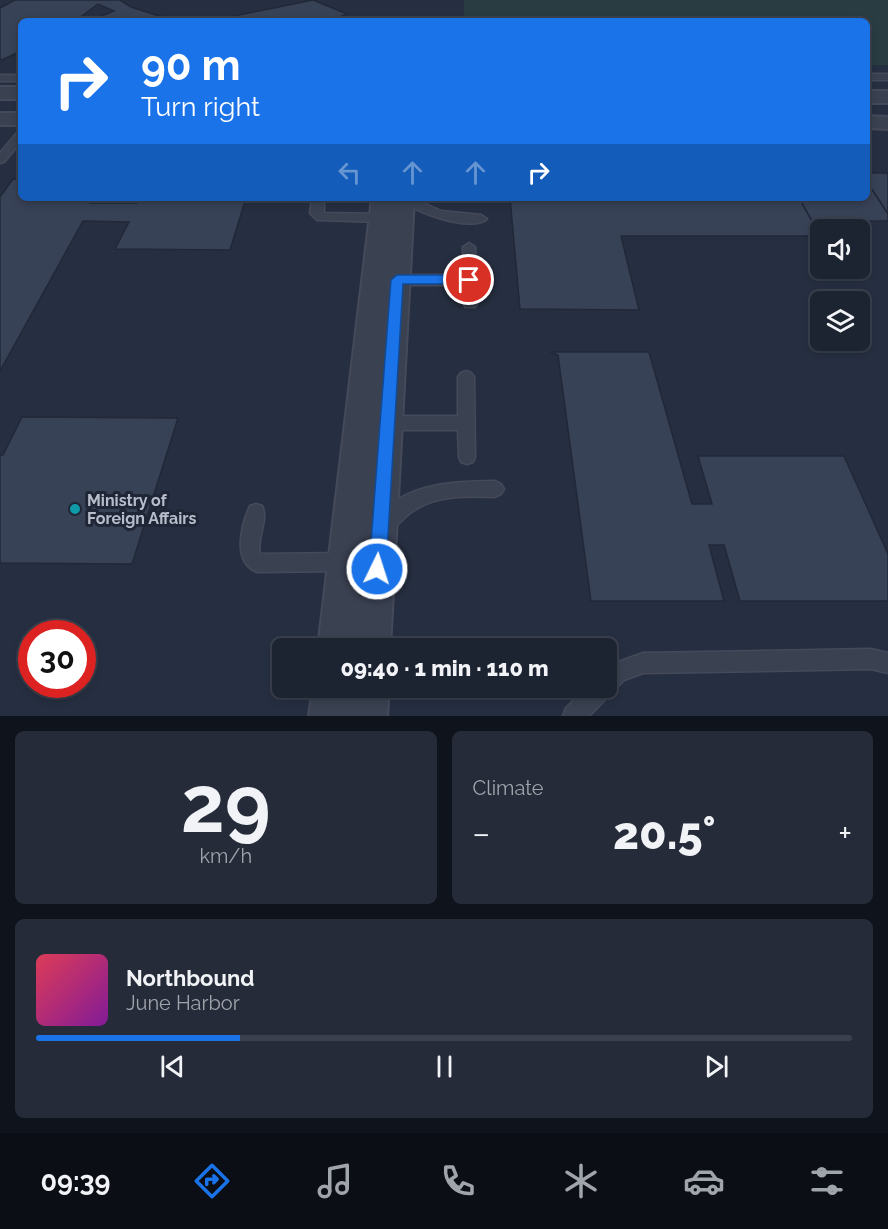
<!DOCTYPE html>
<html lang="en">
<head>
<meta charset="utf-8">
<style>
	:root { --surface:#1c2331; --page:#252b39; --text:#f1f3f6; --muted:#a0a4ab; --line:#3a404d; --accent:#1a73e8 }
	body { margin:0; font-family:Raleway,sans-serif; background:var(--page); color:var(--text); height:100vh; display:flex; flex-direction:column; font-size:22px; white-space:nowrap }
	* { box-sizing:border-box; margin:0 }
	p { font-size:20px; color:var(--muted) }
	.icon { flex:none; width:33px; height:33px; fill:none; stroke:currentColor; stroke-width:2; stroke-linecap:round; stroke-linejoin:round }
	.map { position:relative; height:716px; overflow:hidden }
	.panel { display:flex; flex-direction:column; gap:15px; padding:15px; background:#0f131b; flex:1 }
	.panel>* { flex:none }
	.banner { position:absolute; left:18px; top:18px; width:852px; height:183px; border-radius:9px; box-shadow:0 3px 9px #0003,0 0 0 2px var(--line); background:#1a73e8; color:#fff; overflow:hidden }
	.tools { position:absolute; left:810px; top:219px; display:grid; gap:12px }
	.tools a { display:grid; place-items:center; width:60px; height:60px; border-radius:9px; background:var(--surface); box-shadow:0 3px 9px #0003,0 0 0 2px var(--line); font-size:30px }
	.speed { position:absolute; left:18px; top:620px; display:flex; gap:12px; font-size:30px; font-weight:700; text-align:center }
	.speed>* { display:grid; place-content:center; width:78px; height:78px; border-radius:50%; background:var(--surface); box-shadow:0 3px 9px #0003,0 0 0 2px var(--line); line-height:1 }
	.speed .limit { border:9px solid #d22; background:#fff; color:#111 }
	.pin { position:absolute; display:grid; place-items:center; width:51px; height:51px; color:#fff; margin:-26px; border:3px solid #fff; border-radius:50%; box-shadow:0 2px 6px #0007 }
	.me { position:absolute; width:66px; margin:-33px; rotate:4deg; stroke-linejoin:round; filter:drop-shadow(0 0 4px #0008) }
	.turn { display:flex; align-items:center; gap:21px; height:126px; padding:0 24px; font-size:27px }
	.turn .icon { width:78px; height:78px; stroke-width:2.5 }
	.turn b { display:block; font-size:42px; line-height:51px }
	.lanes { display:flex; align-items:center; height:57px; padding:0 24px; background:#0003; justify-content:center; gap:30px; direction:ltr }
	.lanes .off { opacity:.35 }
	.big { font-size:45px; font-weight:800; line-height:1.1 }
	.panel .widget { flex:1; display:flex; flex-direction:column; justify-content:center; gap:9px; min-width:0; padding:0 21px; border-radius:9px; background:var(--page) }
	.panel .dial { align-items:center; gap:0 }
	.dial b { font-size:78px; line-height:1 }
	.song { display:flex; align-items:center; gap:18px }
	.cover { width:72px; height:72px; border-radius:9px; background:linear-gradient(135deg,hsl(350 70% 55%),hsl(290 70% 35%)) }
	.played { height:6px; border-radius:3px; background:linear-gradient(90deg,var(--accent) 25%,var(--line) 25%) }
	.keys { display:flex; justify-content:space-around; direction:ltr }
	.heat { display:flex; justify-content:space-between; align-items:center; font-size:33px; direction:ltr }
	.panel .tiles { flex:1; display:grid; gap:15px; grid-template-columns:1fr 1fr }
	.widget:last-child { grid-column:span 2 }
	.trip { position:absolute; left:272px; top:638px; width:345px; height:60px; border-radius:9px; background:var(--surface); box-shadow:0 3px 9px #0003,0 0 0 2px var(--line); font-weight:800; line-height:60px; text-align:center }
	.dock { display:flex; height:96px; justify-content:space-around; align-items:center; background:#0b0e14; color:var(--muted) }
	.dock .icon { width:42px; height:42px }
	.dock .on { color:var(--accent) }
	.dock b { font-size:27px; color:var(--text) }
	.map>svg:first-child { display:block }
</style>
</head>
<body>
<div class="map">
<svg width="888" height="716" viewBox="0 0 888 716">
	<rect width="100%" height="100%" fill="#262f41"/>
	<path fill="#283c42" d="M464,0H888V65H867V21H464Z"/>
	<g fill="#384257" stroke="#212838" stroke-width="1.5">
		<path d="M15,0H120L131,7L159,16L193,19L229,17L313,0L347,14L330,21H89L114,11L98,4L75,21H21V51L2,60L0,59V8Z"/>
		<path d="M867,173H888V214L867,182Z"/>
		<path d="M13,179H21V198H93L90,203H137L139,198H246L230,250L115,249L129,222L83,221L0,371V197Z"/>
		<path d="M867,191H873L888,214V221H812L799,198H867Z"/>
		<path d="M510,198H799L820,236H621L639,310L520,309Z"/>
		<path d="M550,352H649L692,504H712L698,456H844L888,554V601H740L724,545H709L724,601H591L558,355Z"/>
		<path d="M22,417L178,418L132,564L0,563V455H3Z"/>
	</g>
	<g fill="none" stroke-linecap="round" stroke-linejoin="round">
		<defs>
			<g id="lane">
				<path d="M372,18H390L394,21H368Z"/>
				<rect x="867" y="74" width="21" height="6"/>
				<rect x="0" y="75" width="21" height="6"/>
				<path d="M21,132V142L4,162L0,163V153L17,133Z"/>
				<path d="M312,198H324V213L381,214L387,218L381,222L317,220L310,213Z"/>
				<path d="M399,198H413L441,211L481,215L487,219C473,233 411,212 399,198Z"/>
				<path d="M469,243L475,247L477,303L475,307H465L463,285H397L390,280L397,275H463V247Z"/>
				<path d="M466,371L471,373L474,377L475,457L473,462L467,464L461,462L459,457L458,430H387L381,428L379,423L381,418L387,416H458V377L461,373Z"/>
				<path d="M495,481L501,484L504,489L501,494L495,497C468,496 436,495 413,511C402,518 395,530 384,534L378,532L375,526C394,483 455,481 495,481Z"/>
				<path d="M256,504L262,506C269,521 256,538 260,554L346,553L353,556L355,562L353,568L346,571L257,572C232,562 241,526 250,506Z"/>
				<path d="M871,649L888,653V673L871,669L643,673L624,680L589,716H563L566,708L587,687H606V668L610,665L643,653Z"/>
			</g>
			<g id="street">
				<rect x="0" y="87" width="21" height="12"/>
				<rect x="867" y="91" width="21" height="12"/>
				<rect x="0" y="113" width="21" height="12"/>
				<path d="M867,116L888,117V129L867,128Z"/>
				<path d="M372,198H414L390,648H318Z"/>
				<path d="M313,687H389L387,716H309Z"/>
			</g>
		</defs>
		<use href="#lane" stroke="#444a5a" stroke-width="3"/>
		<use href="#street" stroke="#444a5a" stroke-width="4"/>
		<use href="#lane" fill="#3a4151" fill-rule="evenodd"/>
		<use href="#street" fill="#3a4151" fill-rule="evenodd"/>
	</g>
	<path fill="#1a73e8" stroke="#114b97" stroke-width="1.5" d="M397,275H469L475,280L469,284H403L386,569L383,575L377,577L371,575L369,569L391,280Z"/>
	<circle fill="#0f9aa8" stroke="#1f2636" stroke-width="2" cx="75" cy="509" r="6"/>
	<g text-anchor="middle" stroke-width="6" stroke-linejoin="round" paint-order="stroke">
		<g font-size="16" font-weight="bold" fill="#b7bdcb" stroke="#1f2636" text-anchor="start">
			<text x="87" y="506">Ministry of<tspan x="87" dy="18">Foreign Affairs</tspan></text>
		</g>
	</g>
</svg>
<div class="tools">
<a><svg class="icon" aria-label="sound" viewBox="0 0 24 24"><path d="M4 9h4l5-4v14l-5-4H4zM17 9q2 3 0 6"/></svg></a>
<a><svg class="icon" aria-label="layers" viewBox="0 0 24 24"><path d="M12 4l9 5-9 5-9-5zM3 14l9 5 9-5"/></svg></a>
</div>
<div class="speed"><div class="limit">30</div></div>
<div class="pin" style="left:469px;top:280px;background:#d93025"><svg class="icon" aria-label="arrive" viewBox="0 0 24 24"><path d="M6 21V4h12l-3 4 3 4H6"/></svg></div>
<svg class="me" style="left:377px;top:569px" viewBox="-20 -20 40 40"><circle r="17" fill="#1a73e8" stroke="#fff" stroke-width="3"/><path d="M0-11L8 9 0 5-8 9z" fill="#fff"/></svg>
<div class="trip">09:40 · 1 min · 110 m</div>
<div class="banner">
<div class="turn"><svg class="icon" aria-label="right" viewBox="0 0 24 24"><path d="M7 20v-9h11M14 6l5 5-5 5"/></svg><div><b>90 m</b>Turn right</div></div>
<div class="lanes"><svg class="icon off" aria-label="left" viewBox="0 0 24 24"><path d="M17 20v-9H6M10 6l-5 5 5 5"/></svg><svg class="icon off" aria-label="ahead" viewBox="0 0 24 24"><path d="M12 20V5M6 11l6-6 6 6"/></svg><svg class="icon off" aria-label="ahead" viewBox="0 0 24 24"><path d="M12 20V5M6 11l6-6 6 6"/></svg><svg class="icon" aria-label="right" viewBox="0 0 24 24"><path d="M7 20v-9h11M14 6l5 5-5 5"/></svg></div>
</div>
</div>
<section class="panel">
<div class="tiles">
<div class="widget dial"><b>29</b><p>km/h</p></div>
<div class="widget"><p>Climate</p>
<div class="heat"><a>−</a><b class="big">20.5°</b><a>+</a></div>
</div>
<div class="widget">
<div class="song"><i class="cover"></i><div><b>Northbound</b><p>June Harbor</p></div></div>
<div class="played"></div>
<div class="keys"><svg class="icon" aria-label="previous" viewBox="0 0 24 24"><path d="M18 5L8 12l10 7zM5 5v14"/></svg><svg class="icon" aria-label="pause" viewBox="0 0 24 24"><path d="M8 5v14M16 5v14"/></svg><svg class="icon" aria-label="next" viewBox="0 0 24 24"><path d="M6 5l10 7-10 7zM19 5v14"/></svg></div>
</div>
</div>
</section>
<nav class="dock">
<b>09:39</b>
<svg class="icon on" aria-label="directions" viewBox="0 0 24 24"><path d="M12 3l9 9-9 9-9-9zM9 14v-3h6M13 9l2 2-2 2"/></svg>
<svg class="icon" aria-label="music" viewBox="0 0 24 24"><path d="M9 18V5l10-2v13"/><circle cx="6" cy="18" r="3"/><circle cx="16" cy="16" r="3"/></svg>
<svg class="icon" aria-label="phone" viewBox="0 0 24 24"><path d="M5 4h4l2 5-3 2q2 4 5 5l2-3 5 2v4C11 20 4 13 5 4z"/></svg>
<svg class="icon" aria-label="climate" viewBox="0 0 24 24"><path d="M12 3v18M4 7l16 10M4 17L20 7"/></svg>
<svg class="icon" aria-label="car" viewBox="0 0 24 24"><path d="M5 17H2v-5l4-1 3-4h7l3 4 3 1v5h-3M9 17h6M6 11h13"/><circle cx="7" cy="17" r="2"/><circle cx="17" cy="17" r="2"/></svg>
<svg class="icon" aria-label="filters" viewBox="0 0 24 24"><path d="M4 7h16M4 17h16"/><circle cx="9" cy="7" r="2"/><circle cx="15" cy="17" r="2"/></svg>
</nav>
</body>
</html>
